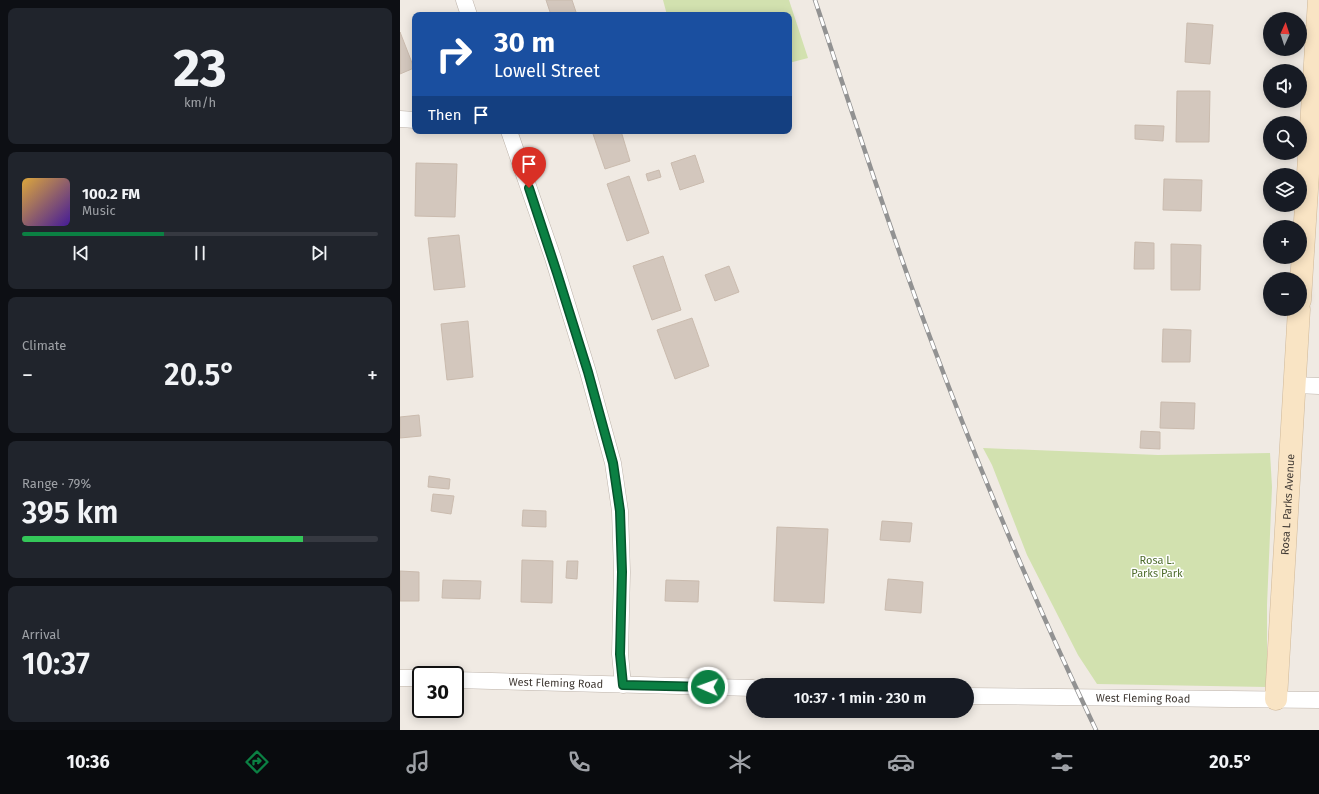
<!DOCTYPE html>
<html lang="en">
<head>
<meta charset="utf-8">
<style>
	:root { --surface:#171b24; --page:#20242c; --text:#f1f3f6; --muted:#9ea1a6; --line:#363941; --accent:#0b8043 }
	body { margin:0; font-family:"Fira Sans",sans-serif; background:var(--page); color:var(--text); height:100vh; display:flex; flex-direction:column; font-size:15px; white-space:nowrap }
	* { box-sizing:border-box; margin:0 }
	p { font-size:13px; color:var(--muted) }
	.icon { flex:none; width:22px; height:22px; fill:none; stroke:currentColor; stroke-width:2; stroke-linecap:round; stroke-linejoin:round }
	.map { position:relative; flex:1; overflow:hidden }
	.panel { display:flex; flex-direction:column; gap:8px; padding:8px; background:#0d0f14; width:400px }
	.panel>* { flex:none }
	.top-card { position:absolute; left:12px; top:12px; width:380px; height:122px; border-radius:8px; box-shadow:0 2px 10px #0003; background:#1a4fa0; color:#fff; overflow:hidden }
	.needle { width:26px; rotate:3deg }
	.controls { position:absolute; left:863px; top:12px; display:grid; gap:8px }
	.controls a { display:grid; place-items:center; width:44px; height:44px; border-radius:50%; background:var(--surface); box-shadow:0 2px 10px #0003; font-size:20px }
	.speed { position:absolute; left:12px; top:666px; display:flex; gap:8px; font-size:20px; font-weight:700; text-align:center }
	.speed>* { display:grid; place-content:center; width:52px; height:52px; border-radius:50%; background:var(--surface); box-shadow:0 2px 10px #0003; line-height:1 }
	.speed .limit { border:2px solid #111; border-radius:6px; background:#fff; color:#111 }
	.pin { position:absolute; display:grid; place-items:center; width:34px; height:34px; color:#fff; margin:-41px -17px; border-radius:50% 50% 50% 0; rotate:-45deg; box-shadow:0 0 4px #0007 }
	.pin .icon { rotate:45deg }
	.me { position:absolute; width:44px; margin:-22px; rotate:272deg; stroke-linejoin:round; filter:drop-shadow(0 0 3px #0008) }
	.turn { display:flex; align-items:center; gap:14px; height:84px; padding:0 16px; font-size:18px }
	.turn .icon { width:52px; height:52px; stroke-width:2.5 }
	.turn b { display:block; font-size:28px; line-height:34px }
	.then { display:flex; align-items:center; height:38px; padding:0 16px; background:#0003; gap:8px; font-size:15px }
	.big { font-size:30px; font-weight:600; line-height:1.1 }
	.panel .tile { flex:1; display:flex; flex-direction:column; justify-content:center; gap:6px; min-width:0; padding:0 14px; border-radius:8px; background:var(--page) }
	.panel .dial { align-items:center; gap:0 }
	.dial b { font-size:52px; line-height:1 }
	.song { display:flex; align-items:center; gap:12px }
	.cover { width:48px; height:48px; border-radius:6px; background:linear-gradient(135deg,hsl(40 70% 55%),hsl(260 70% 35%)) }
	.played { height:4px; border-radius:2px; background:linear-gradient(90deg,var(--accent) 40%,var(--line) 40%) }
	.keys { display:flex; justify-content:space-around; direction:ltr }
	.heat { display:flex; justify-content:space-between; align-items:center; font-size:22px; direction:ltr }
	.charge { height:6px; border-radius:3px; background:linear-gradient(90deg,#34c759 79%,var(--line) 0) }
	.trip { position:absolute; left:346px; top:678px; width:228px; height:40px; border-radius:20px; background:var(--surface); box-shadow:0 2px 10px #0003; font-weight:600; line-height:40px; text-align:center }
	.menu { display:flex; height:64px; justify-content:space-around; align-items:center; background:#090b0e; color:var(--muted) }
	.menu .icon { width:28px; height:28px }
	.menu .current { color:var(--accent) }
	.menu b { font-size:18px; color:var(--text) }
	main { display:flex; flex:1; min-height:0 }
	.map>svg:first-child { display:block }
</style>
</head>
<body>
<main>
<section class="panel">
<div class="tile dial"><b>23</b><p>km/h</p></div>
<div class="tile">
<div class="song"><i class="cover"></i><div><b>100.2 FM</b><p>Music</p></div></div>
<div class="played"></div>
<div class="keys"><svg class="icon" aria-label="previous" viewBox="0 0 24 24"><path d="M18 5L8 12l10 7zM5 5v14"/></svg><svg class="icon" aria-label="pause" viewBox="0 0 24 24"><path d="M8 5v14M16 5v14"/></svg><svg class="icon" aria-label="next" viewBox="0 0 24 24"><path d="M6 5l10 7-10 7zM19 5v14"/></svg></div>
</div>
<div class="tile"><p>Climate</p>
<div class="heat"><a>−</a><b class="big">20.5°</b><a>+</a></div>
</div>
<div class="tile"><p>Range · 79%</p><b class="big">395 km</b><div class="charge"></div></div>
<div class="tile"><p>Arrival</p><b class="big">10:37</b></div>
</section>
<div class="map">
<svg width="919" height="730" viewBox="0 0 919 730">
	<rect width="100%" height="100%" fill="#f0eae3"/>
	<g fill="#d2e1af">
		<path d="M263,0H389L408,58L389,63V15H267Z"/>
		<path d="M583,448L758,455L870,453L872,487L867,605V687L697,684L678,655L627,555L592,465Z"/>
	</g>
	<g fill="#d3c7bd" stroke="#cabbae">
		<path d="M146,0H172L177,15H151Z"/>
		<path d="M787,23L813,25L810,64L785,62Z"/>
		<path d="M0,32L14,68L0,74Z"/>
		<path d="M777,91H810L809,142H776Z"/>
		<path d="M735,125L764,126L763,141L735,139Z"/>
		<path d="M192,131H221L230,161L205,169Z"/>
		<path d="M295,155L304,182L280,190L271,163Z"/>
		<path d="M16,163L57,164L55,217L15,216Z"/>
		<path d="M259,170L261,177L248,181L246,174Z"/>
		<path d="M229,176L249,233L227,241L207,184Z"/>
		<path d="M764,179L802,180L801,211L763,210Z"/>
		<path d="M59,235L65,287L34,290L28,238Z"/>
		<path d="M735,242L754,243V269H734Z"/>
		<path d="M771,244L801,245L800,290H771Z"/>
		<path d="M263,256L281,310L252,320L233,266Z"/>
		<path d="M329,266L339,292L315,301L305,275Z"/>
		<path d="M292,318L309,366L275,379L257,330Z"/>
		<path d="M68,321L73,377L47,380L41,324Z"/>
		<path d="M763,329L791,330L790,362H762Z"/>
		<path d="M761,402L795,403L794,429L760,428Z"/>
		<path d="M19,415L21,436L0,438V417Z"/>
		<path d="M741,431L760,432V449L740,448Z"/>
		<path d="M29,476L50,479L49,489L28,487Z"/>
		<path d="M33,494L54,496L51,514L31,511Z"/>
		<path d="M123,510L146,511V527L122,526Z"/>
		<path d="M482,521L512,523L510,542L480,540Z"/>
		<path d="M377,527L428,529L424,603L374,601Z"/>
		<path d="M122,560L153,561L152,603L121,602Z"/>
		<path d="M167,561H178L177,579L166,578Z"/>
		<path d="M0,571L19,572V601H0Z"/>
		<path d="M488,579L523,582L521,613L485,610Z"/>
		<path d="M43,580L81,581L80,599L42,598Z"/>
		<path d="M266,580L299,581L298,602L265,601Z"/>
	</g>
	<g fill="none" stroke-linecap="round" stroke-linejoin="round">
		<defs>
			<g id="street">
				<path d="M64,0L69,15"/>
				<path d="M0,119L15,120"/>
				<path d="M109,131L153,258L188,372L213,463L220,511L222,572L220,654L223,685"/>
				<path d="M895,385L919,386"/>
				<path d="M0,678H21"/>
				<path id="s1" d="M55,680L353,688"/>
				<path id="s2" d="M567,696L919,700"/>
			</g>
			<g id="secondary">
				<path d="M900,300L919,0"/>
				<path id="s3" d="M876,699L899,309"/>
			</g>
		</defs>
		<use href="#street" stroke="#bdb3aa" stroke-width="17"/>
		<use href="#secondary" stroke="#cfb899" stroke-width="23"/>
		<use href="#street" stroke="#fff" stroke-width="16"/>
		<use href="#secondary" stroke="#f9e4c4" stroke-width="22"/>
		<defs>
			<path id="rail" d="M415,0C452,111 487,222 528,332C578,467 634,600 696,730"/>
		</defs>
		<use href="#rail" stroke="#929292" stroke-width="4.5"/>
		<use href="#rail" stroke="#fff" stroke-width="3" stroke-dasharray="9" stroke-linecap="butt"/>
	</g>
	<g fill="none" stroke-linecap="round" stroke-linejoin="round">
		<defs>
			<path id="route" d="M129,188L157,273L188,372L213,463L220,511L222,572L220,654L223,685L308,687"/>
		</defs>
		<use href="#route" stroke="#07532c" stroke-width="10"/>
		<use href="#route" stroke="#0b8043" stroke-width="7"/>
	</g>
	<g text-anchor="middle" stroke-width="3" stroke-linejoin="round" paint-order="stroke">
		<g font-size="11" fill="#413a34" stroke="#fff">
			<text dy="4" stroke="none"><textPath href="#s3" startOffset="195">Rosa L Parks Avenue</textPath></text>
			<text dy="4" stroke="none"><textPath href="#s1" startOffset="101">West Fleming Road</textPath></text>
			<text dy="4" stroke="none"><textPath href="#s2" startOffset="176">West Fleming Road</textPath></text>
		</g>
		<g font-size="11" fill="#4f6d2d" stroke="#fff">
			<text x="757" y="564">Rosa L.<tspan x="757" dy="13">Parks Park</tspan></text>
		</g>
	</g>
</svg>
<div class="controls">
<a><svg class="needle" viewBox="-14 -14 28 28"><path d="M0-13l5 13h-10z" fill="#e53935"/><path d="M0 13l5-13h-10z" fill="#9ea1a6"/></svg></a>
<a><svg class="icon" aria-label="sound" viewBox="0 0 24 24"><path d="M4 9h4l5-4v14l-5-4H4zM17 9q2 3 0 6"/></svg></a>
<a><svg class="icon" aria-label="search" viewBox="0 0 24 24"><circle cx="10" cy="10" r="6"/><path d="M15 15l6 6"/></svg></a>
<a><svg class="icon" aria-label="layers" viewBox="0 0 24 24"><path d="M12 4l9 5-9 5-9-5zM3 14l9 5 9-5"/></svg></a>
<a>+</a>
<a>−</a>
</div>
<div class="speed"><div class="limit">30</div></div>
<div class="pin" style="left:129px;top:188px;background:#d93025"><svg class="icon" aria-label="arrive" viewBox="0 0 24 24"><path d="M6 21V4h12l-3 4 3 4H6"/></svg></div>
<svg class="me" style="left:308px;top:687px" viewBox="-20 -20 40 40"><circle r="17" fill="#0b8043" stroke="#fff" stroke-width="3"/><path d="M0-11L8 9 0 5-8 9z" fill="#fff"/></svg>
<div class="trip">10:37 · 1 min · 230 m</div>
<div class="top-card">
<div class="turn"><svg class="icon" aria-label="right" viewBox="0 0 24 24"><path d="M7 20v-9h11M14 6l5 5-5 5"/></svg><div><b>30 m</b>Lowell Street</div></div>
<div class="then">Then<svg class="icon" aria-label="arrive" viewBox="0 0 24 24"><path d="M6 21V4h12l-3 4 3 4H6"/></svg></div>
</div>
</div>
</main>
<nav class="menu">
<b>10:36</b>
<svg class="icon current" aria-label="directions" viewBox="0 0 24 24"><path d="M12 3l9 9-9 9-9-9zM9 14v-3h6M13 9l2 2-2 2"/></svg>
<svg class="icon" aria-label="music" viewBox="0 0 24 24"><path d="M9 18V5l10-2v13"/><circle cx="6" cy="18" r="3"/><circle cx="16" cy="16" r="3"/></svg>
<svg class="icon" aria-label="phone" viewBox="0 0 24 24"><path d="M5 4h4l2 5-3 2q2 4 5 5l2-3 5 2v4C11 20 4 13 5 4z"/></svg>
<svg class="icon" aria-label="climate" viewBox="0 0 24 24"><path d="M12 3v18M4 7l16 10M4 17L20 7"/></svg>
<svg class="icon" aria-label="car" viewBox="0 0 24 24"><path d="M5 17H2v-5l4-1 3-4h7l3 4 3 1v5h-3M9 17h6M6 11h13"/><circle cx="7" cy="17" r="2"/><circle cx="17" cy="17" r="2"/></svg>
<svg class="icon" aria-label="filters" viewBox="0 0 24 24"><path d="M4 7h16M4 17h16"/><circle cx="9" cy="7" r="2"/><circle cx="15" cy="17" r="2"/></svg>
<b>20.5°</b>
</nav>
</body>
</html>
